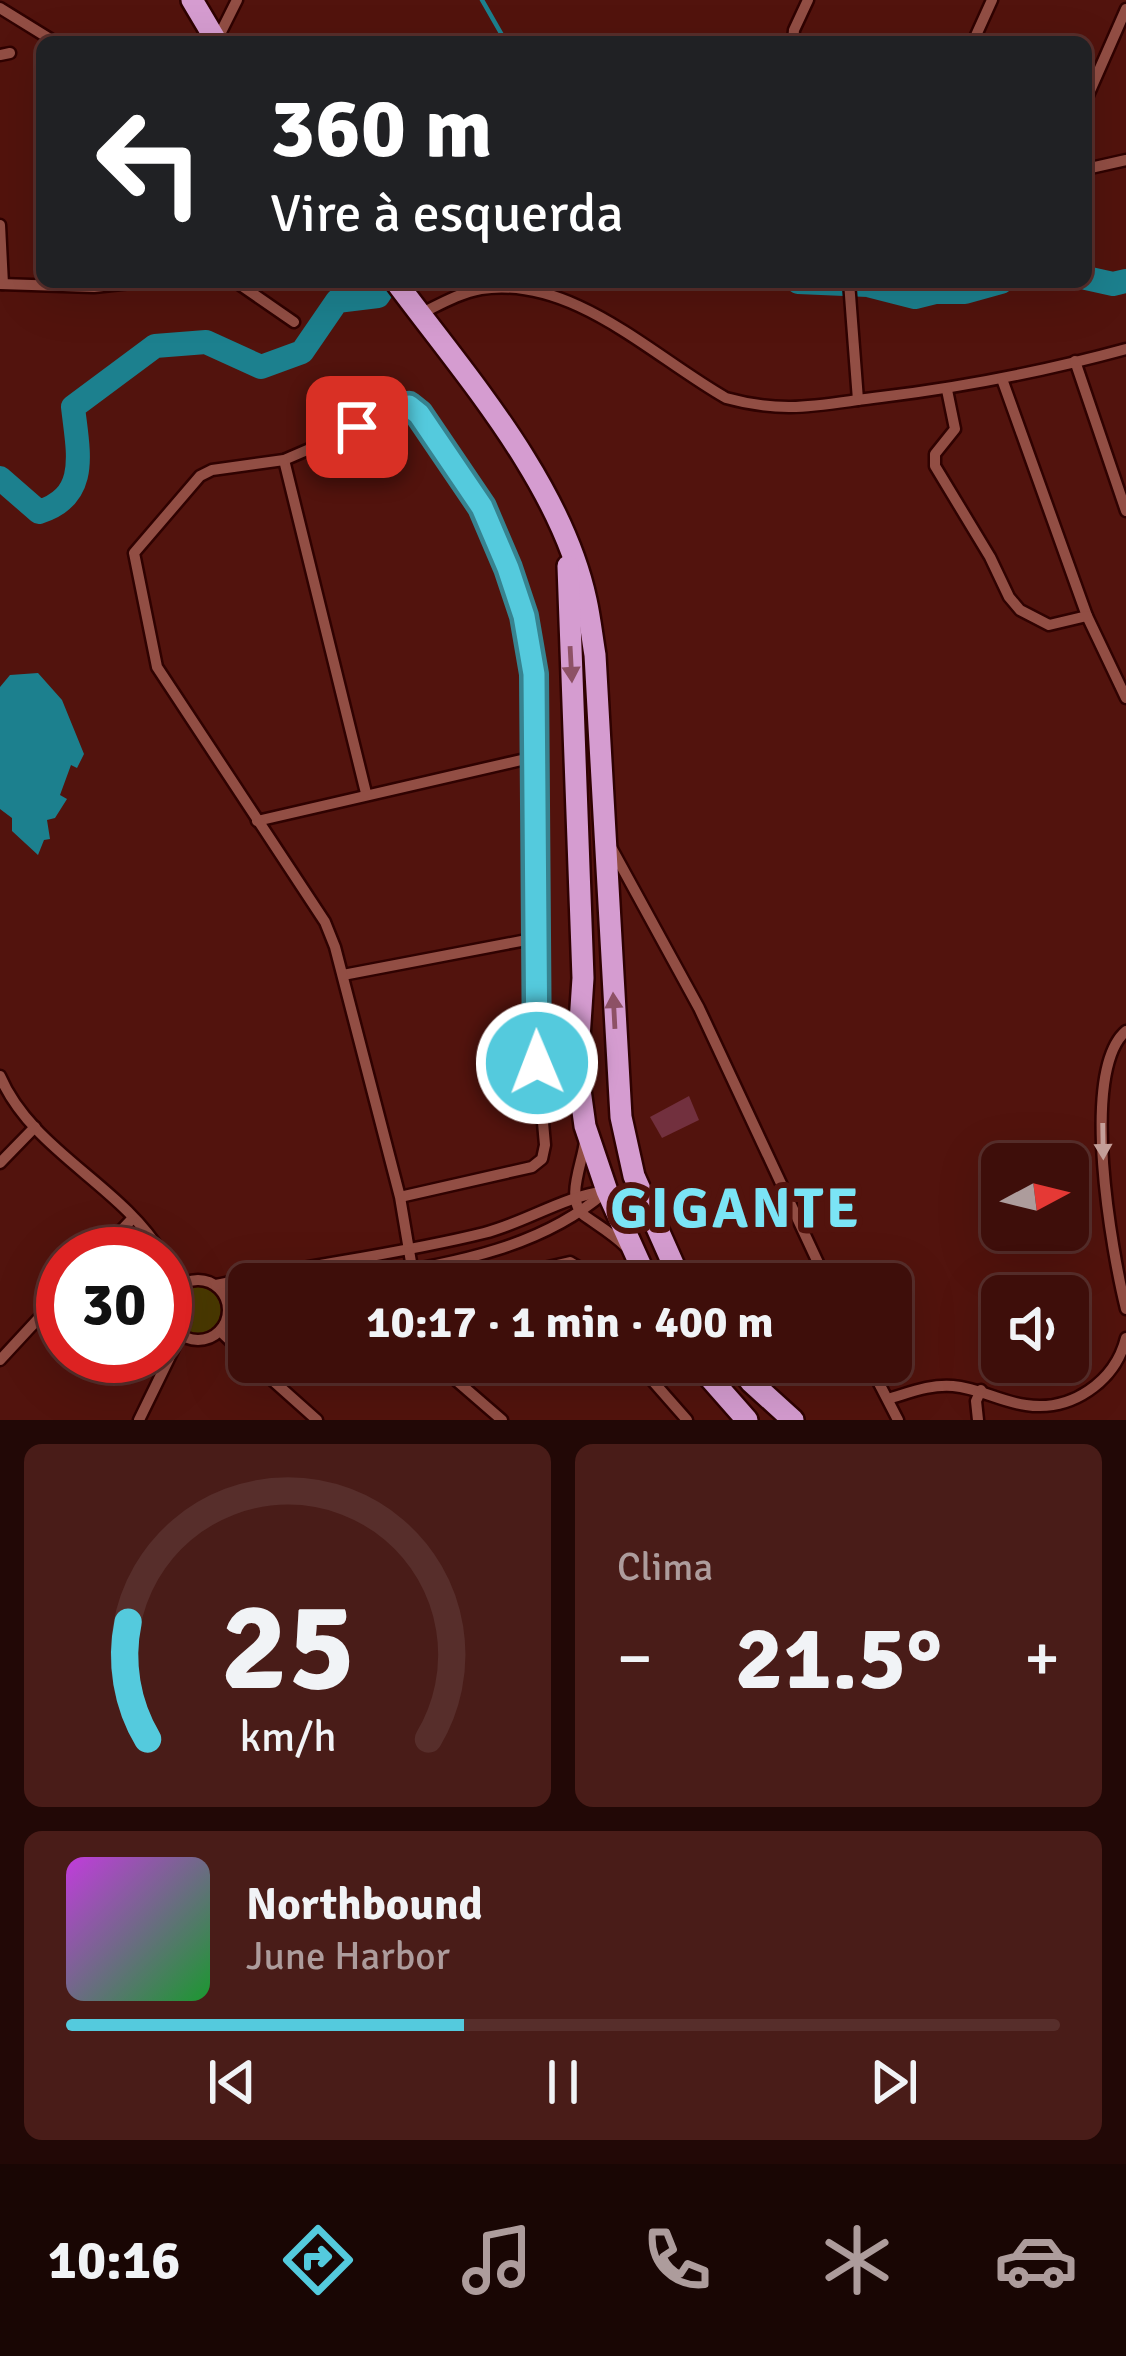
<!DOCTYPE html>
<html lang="pt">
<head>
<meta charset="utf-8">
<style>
	:root { --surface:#3e0e0a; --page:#491c18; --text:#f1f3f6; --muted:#ad9c9c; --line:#572e2b; --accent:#54cadd }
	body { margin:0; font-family:Signika,sans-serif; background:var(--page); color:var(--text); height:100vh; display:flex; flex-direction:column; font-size:45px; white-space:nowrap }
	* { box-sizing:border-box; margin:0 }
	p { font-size:39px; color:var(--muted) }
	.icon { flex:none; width:66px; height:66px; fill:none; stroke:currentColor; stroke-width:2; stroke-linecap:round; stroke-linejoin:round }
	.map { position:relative; height:1420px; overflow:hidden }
	.sheet { display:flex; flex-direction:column; gap:24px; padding:24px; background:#220806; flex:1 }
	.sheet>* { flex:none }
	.guide { position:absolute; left:36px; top:36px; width:1056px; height:252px; border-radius:18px; box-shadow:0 12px 48px #0002,0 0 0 3px var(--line); background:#202124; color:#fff; overflow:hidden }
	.needle { width:78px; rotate:83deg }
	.fabs { position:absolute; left:981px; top:1143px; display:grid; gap:24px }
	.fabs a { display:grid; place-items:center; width:108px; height:108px; border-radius:18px; background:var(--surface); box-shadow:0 12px 48px #0002,0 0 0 3px var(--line); font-size:60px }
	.speed { position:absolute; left:36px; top:1227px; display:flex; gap:24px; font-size:60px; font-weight:700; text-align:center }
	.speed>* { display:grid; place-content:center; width:156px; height:156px; border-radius:50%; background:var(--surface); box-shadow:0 12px 48px #0002,0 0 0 3px var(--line); line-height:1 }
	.speed .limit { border:18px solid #d22; background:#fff; color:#111 }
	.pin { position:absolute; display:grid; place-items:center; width:102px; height:102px; color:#fff; margin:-51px; border-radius:24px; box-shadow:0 6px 18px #0006 }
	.me { position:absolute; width:132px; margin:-66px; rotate:359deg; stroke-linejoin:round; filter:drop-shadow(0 0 9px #0008) }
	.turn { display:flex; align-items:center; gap:42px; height:252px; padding:0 36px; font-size:54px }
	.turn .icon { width:156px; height:156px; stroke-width:2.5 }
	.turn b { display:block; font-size:84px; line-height:102px }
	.big { font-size:90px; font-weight:700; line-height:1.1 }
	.sheet .widget { flex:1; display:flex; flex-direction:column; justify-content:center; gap:18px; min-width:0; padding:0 42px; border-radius:18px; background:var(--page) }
	.sheet .dial { align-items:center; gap:0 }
	.dial svg { height:312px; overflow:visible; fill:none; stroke:var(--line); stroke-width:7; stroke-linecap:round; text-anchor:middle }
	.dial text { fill:var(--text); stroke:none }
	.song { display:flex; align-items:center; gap:36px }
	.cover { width:144px; height:144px; border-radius:18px; background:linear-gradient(135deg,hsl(290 70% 55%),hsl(130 70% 35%)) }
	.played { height:12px; border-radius:6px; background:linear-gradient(90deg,var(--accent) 40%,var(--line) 40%) }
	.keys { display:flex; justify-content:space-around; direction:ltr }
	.heat { display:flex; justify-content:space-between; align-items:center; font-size:66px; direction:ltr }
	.sheet .tiles { flex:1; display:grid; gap:24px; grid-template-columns:1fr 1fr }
	.widget:last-child { grid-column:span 2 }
	.trip { position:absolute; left:228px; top:1263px; width:684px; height:120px; border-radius:18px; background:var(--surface); box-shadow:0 12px 48px #0002,0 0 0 3px var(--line); font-weight:700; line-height:120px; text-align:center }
	.dock { display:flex; height:192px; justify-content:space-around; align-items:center; background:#190604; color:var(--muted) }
	.dock .icon { width:84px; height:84px }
	.dock .selected { color:var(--accent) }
	.dock b { font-size:54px; color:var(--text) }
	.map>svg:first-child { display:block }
</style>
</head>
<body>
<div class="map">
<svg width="1126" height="1420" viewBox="0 0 1126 1420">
	<rect width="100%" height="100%" fill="#52130d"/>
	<circle fill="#4b3a02" cx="198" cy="1310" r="23"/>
	<path fill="#1c808e" d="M38,673L62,700L84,754L77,768L71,765L60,795L67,799L55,818L47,820L50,839L44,840L38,855L12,831V818L0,809V687L10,675Z"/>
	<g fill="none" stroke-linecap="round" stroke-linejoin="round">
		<path stroke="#1c808e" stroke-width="4.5" d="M482,0L506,42"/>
		<g stroke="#1c808e" stroke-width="24">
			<path d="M1086,278L1113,284L1126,281"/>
			<path d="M798,282L868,285L915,297L935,292H965L1001,282"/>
			<path d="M0,478L39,512C90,496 78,452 73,407L155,346L206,342L261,367L302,352L337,301L378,296L387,282"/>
		</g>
	</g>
	<path fill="#72303e" d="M689,1096L699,1120L662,1138L650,1117Z"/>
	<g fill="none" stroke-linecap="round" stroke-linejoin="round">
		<defs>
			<g id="street">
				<path d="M0,8L55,42"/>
				<path d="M217,40L237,0"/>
				<path d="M793,42L794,30L808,0"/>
				<path d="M973,42L992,0"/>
				<path d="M0,55L10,53"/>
				<path d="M1086,100L1126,9"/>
				<path d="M1086,169L1126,160"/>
				<path d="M0,225L3,284"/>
				<path d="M236,282L294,322"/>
				<path d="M849,282L858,400"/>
				<path d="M0,284L94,287L140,282"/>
				<path d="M420,314C439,305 459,293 481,289C572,275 652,356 726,398C787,415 822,404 881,397C965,387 1045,371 1126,349"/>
				<path d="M1075,361L1126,511"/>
				<path d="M1002,379L1087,616L1126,698"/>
				<path d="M947,390L955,429L935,454V466L990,557L1009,597L1020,610L1049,625L1087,616"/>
				<path d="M284,460L366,793"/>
				<path d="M257,821L534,757"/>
				<path d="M612,849L699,1008L828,1284"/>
				<path d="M343,975L537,938"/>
				<path d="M1126,1031C1079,1071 1112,1253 1126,1309"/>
				<path d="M0,1076C32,1151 121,1185 162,1254"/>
				<path d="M585,1141C583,1163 564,1200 585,1216C599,1226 613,1234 625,1246"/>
				<path d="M0,1163L35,1127"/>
				<path d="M400,1197L532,1167L542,1159L545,1145L535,1032L534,674L524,616L508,568L481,507L419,414L409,406L284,460L212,470L200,476L134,553L157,667L325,922L335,947L400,1197L412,1268"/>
				<path d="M99,1254L132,1219"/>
				<path d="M165,1259L181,1285"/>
				<circle cx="198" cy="1310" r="30"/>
				<path d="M333,1284C426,1266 530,1257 604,1193"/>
				<path d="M474,1284L570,1262L580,1268L588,1284"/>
				<path d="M216,1285C305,1265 396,1255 484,1233C527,1222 563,1196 607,1191"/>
				<path d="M229,1312L249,1300"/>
				<path d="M220,1331L249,1359"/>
				<path d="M0,1360L63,1292"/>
				<path d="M252,1362L317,1420"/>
				<path d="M435,1362L502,1420"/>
				<path d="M636,1362L687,1420"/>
				<path d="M868,1362L898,1420"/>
				<path d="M888,1399C909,1393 930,1384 953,1386C979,1388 1001,1402 1026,1405C1071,1412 1115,1382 1126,1338"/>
				<path d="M139,1420L181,1334"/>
				<path d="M978,1420L976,1401L981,1390"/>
			</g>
			<g id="highway">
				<path d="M192,0L217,42"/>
				<path d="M396,282C465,375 561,483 586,600C590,618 592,637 595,655L621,1117L634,1176L682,1284"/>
				<path d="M568,566L583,978L577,1068L585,1126L607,1191L649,1284"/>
				<path d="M696,1362L747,1420"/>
				<path d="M736,1362L751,1382L793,1420"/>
			</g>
		</defs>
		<use href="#street" stroke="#2f0201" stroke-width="15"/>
		<use href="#highway" stroke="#2f0201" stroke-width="26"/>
		<use href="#street" stroke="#924e44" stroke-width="10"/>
		<use href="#highway" stroke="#d59cd0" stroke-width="21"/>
	</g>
	<defs><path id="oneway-solid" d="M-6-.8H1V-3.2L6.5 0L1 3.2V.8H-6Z" transform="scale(3)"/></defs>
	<g fill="#8d5165">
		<use href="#oneway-solid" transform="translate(571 664) rotate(87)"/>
		<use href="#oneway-solid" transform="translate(614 1011) rotate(-93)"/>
	</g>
	<use fill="#c6a09a" href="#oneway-solid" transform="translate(1103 1141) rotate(89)"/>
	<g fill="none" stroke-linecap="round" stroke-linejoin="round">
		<defs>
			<path id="route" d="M357,427L409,406L419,414L482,507L508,568L524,616L534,674L537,1063"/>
		</defs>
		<use href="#route" stroke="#378390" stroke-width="30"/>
		<use href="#route" stroke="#54cadd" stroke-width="21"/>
	</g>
	<g text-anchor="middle" stroke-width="12" stroke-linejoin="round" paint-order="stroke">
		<g font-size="57" font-weight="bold" letter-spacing="3" fill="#7be4f5" stroke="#52130d">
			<text x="736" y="1227">GIGANTE</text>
		</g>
	</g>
</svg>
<div class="fabs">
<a><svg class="needle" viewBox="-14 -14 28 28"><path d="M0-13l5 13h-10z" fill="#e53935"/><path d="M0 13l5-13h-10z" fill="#ad9c9c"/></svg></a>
<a><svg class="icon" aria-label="sound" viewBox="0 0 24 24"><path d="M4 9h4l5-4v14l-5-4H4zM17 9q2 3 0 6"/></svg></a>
</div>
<div class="speed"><div class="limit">30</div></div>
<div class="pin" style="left:357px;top:427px;background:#d93025"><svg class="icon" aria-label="arrive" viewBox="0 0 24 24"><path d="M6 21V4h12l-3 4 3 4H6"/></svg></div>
<svg class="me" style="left:537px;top:1063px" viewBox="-20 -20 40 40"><circle r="17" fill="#54cadd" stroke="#fff" stroke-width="3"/><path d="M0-11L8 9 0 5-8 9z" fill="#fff"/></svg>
<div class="trip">10:17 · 1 min · 400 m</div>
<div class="guide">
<div class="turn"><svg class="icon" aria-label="left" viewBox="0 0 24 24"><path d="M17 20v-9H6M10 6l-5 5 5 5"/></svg><div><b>360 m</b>Vire à esquerda</div></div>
</div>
</div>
<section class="sheet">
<div class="tiles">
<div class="widget dial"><svg viewBox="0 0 100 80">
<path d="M14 69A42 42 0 1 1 86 69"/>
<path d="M14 69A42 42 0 0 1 9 39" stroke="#54cadd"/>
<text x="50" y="56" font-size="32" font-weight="700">25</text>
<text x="50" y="72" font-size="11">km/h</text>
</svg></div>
<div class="widget"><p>Clima</p>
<div class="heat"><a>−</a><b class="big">21.5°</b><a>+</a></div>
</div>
<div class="widget">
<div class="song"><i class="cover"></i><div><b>Northbound</b><p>June Harbor</p></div></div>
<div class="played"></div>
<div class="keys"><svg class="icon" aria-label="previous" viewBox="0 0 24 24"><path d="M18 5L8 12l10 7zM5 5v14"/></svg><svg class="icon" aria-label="pause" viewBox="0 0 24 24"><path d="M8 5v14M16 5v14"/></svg><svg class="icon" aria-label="next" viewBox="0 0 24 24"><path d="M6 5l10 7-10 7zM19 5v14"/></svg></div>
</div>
</div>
</section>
<nav class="dock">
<b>10:16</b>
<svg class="icon selected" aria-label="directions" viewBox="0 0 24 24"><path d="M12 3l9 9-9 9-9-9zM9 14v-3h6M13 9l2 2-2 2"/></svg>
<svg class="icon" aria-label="music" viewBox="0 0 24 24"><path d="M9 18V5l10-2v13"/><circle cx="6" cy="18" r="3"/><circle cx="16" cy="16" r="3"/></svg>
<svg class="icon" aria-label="phone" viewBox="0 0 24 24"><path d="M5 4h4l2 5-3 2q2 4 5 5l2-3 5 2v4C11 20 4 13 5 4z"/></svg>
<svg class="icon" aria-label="climate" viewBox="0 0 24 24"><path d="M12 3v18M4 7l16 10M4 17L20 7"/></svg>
<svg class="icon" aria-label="car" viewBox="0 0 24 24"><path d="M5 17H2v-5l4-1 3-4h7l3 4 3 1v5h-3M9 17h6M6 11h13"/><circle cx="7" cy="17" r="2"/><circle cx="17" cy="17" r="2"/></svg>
</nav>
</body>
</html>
